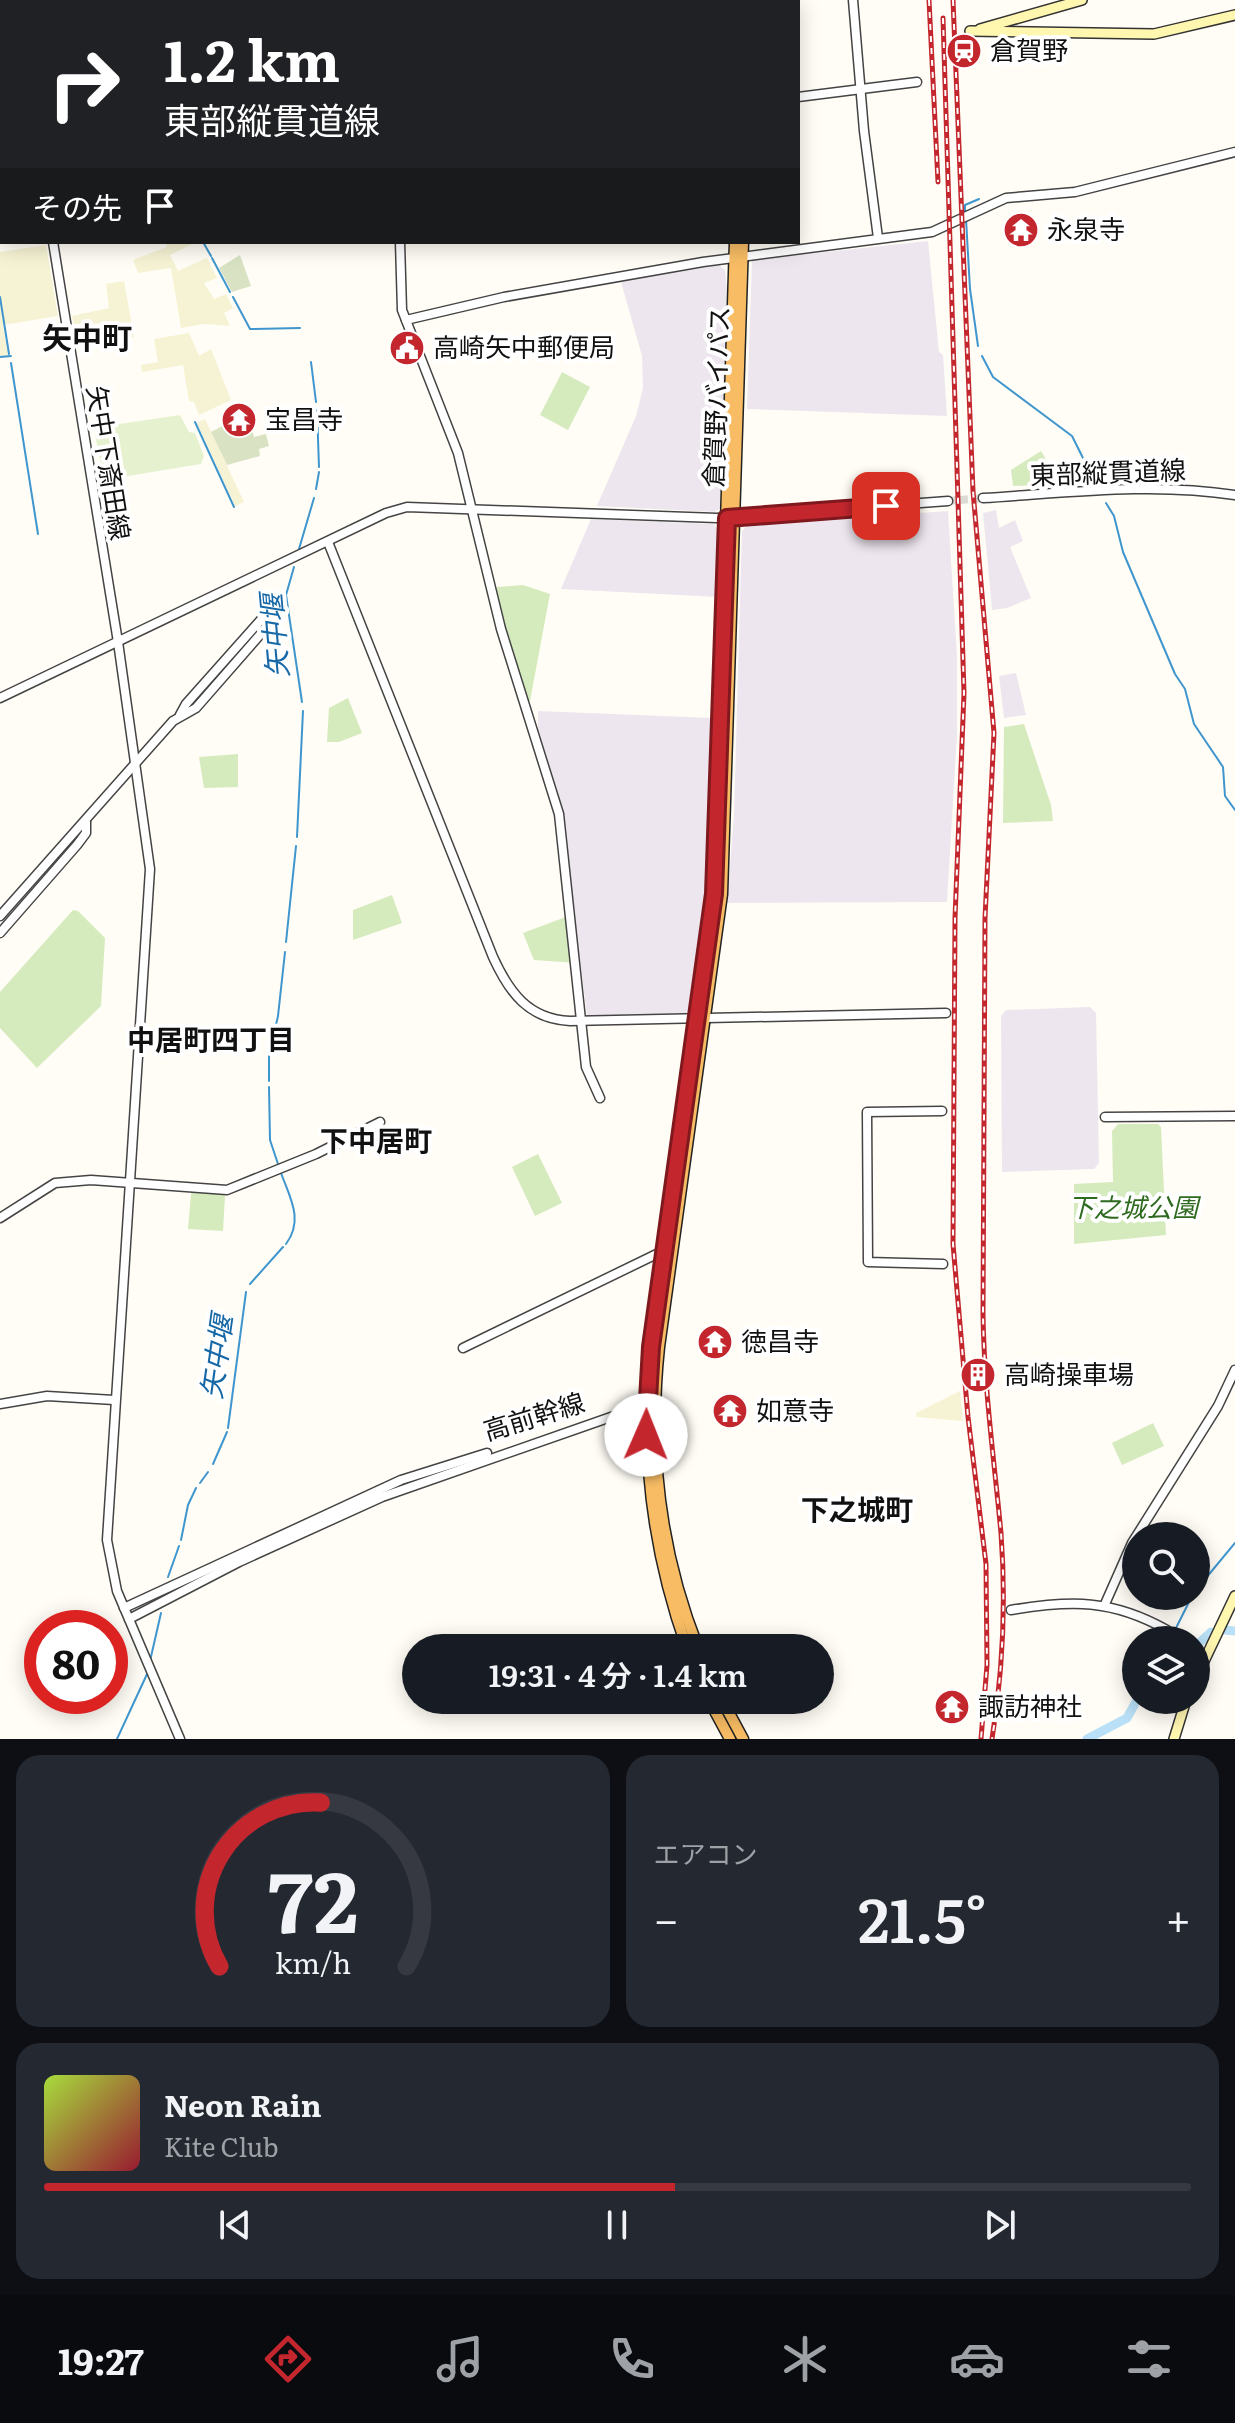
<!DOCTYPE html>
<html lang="ja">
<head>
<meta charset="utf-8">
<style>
	:root { --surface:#171b24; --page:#242831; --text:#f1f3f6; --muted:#9ea1a6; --line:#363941; --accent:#c4262e }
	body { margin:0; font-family:Literata,"Noto Sans JP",serif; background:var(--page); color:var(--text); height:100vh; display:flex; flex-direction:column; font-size:30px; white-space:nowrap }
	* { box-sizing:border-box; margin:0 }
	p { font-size:26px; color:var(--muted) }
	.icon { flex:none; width:44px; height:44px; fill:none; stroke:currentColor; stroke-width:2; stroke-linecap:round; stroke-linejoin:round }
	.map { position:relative; height:1739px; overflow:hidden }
	.details { display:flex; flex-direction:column; gap:16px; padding:16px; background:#0d0f14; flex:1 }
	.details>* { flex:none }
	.guide { position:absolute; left:0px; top:0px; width:800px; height:244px; box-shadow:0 4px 20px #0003; background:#202124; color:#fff; overflow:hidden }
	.fabs { position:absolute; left:1122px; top:1522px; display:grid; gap:16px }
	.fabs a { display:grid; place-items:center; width:88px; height:88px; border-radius:50%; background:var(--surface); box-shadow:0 4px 20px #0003; font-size:40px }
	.speed { position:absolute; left:24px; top:1610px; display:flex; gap:16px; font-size:40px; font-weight:700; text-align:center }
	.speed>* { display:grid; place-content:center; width:104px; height:104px; border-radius:50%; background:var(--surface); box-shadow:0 4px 20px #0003; line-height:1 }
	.speed .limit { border:12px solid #d22; background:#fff; color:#111 }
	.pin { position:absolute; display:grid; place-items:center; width:68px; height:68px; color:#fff; margin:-34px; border-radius:16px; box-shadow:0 4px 12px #0006 }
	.me { position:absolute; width:88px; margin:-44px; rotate:1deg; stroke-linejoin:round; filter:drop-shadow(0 0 6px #0008) }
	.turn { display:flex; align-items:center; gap:28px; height:168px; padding:0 32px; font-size:36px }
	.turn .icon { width:104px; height:104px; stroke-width:2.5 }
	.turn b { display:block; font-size:56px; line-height:68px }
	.then { display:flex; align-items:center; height:76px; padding:0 32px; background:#0003; gap:16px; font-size:30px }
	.big { font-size:60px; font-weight:600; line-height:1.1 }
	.details .widget { flex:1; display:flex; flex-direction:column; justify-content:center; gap:12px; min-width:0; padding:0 28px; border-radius:24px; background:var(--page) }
	.details .dial { align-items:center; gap:0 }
	.dial svg { height:208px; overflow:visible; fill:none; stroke:var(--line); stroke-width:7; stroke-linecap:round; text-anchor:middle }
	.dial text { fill:var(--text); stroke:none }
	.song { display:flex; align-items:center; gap:24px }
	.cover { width:96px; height:96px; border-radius:12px; background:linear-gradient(135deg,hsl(80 70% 55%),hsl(350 70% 35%)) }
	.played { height:8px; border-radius:4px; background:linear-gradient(90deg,var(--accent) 55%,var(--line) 55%) }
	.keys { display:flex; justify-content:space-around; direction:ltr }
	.heat { display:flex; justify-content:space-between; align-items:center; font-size:44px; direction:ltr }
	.details .tiles { flex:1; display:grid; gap:16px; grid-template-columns:1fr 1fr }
	.widget:last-child { grid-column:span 2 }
	.trip { position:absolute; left:402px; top:1634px; width:432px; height:80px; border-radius:40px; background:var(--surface); box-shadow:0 4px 20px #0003; font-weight:600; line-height:80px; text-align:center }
	.tab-bar { display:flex; height:128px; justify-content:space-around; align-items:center; background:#090b0e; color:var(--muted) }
	.tab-bar .icon { width:56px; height:56px }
	.tab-bar .on { color:var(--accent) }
	.tab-bar b { font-size:36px; color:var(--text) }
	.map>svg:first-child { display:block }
</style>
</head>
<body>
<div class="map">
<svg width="1235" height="1739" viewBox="0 0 1235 1739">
	<rect width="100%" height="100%" fill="#fffdf5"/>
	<g fill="#eee6ef">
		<path d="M928,241L939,352L943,355L947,416L747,409L752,260Z"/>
		<path d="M719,265L725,270L727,289L720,508L715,512L597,506L636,416L643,388L642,356L621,282Z"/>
		<path d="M996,510L999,528L1015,520L1023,541L1010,547L1031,598L1007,608L992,610L983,513Z"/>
		<path d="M948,511L957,656V735L947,902L727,903L734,814L742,531L748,525Z"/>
		<path d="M591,519L714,524L718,530L717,597L561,589Z"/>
		<path d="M1016,673L1026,715L1004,718L999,676Z"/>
		<path d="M538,711L713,718L708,893L693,1007L686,1013L587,1016L562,815L538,732Z"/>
		<path d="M1090,1007L1096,1013L1099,1163L1094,1169L1002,1172L1001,1016L1006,1010Z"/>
	</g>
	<g fill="#f6f3d4">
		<path d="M165,242H196L170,255L178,271L207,258L217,278L204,283L214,299L226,294L233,308L224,313L230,326L204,324L181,328L171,268L138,273L133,260L167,247Z"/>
		<path d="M46,245L58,316L3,325L8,356L0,357V252Z"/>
		<path d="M124,281L134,337L118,339L114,323L74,324L72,316L109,308L106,284Z"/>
		<path d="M189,333L199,356L211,349L231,400L199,415L194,402L189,401L183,365L142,372L141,365L158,362L154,339Z"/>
		<path d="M205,419L244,502L235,506L197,423Z"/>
		<path d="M960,1391L963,1421L917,1417L916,1413Z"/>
	</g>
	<g fill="#d5ebbd">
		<path d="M562,372L590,387L568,430L540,415Z"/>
		<path d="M1041,451L1056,475L1062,474L1063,484L1013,486L1011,470Z"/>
		<path d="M523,585L550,594L530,701H527L503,625L496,590L497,587Z"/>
		<path d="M348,698L362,733L339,742H327L329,708Z"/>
		<path d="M1024,724L1051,805L1053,821L1003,823L1004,727Z"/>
		<path d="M238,754V787L204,788L199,757Z"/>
		<path d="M392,895L402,923L353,940V910Z"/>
		<path d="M73,910L78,911L105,938L101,1006L37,1068L0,1028V992Z"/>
		<path d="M571,915L576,963L534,960L523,933Z"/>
		<path d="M1118,1124H1158L1161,1127L1166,1235L1074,1244V1184L1113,1182L1112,1131Z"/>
		<path d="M538,1154L562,1203L535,1216L512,1167Z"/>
		<path d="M194,1190L222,1193L225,1196L223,1231L188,1229L191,1194Z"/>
		<path d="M1153,1423L1164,1446L1122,1465L1112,1443Z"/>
	</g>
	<g fill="#d9e3c4">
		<path d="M240,255L251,286L232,292L219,268Z"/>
		<path d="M228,423L236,436L252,430L254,437L266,434L269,446L259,449L260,456L227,465L211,432Z"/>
	</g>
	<path fill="#e6f2cf" d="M180,415L189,432L195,433L204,456L201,464L104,480L95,434L99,427Z"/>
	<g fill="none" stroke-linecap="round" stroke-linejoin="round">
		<g stroke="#3f96cf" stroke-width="2">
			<path d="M0,54L2,55"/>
			<path d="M0,169H2"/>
			<path d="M965,212V205L979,199"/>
			<path d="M966,219L970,289L978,346"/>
			<path d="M203,242L211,256"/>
			<path d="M212,258L230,292"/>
			<path d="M0,297L9,354"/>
			<path d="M233,297L250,329L300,328"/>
			<path d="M982,356L993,377L1072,436L1083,458"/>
			<path d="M0,357L11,356"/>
			<path d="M311,362L316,402"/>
			<path d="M11,363L38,534"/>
			<path d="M317,410L319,467"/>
			<path d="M195,422L234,507"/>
			<path d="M1088,465L1098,479"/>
			<path d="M316,489L319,472"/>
			<path d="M1106,503L1114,516L1123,552L1175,674L1185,689L1194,724L1223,767L1225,796L1235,810"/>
			<path d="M299,549L314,498"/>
			<path d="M294,567L286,595L302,702"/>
			<path d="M297,837L303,711"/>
			<path d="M286,942L296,846"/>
			<path d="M269,1081V1055L278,1016L285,952"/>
			<path d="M269,1087L270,1140L278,1164"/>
			<path d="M281,1173C290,1198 304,1220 286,1244"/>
			<path d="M250,1284L283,1247"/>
			<path d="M228,1428L246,1292"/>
			<path d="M213,1464L227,1432"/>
			<path d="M200,1483L208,1472"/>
			<path d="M181,1540L188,1505L196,1488"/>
			<path d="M168,1577L179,1546"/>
			<path d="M1196,1590L1235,1543"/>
			<path d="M1170,1640L1192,1596"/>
			<path d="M150,1661L161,1613"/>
			<path d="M117,1739L148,1672"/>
		</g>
		<g stroke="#b9e0f7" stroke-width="9">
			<path d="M1225,1630L1235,1631"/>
			<path d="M1196,1646L1211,1632"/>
			<path d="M1087,1739L1127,1718L1137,1700"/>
		</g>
		<path stroke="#dbdad3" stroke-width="8" stroke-dasharray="8 4" stroke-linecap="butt" d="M948,501L983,498"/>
		<defs>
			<g id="tertiary">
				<path d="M345,0L346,2"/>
				<path d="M853,0L864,131L878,238"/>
				<path d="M0,19L2,25"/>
				<path d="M798,97L917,82"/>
				<path d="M53,242L118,642L150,869L107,1540L117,1591L180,1739"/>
				<path d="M400,242L402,310L458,453L501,629L559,814L586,1067L600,1098"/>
				<path d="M406,320L504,297L703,262L932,232L1006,198L1075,192L1235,152"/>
				<path d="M983,498C1067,493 1151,482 1235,495"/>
				<path d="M328,542L493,957C509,992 528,1019 570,1021L946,1013"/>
				<path d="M0,698L386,513L407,507L717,518L948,501"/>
				<path d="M180,715L186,704L274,605L281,604"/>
				<path d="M0,916L173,721L196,708L279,613L281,604"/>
				<path d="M0,933L77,845L86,833V821"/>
				<path d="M942,1111L867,1112L868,1262L943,1264"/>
				<path d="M1105,1117L1235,1116"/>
				<path d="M0,1218L55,1183L91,1180L227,1190L316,1154L380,1122"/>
				<path d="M463,1348L667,1249"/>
				<path d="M0,1404L47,1396L114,1400"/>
				<path d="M1105,1604L1132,1543L1218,1406L1235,1370"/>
				<path d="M124,1608L401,1480L487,1453"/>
				<path d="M1011,1610C1071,1600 1112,1599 1167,1630"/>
				<path d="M129,1619L239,1562L382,1497L651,1403"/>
			</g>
			<g id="secondary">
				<path d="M93,2L98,0"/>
				<path d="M980,29L1082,0"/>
				<path d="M970,31L1154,34L1235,15"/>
				<path d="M0,46L2,44"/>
				<path d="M1196,1678L1235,1596"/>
				<path d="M1174,1739L1186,1700"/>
			</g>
			<g id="trunk">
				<path d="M695,0L696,2"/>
				<path d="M703,0L704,2"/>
				<path d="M687,1648C652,1550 640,1450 651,1347L714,894L735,242"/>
				<path d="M698,1648C660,1552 648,1450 659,1347L722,894L743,242"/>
				<path d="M709,1700L730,1739"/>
				<path d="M722,1700L743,1739"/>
			</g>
		</defs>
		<use href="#tertiary" stroke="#444" stroke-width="11"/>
		<use href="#secondary" stroke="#333" stroke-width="12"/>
		<use href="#trunk" stroke="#222" stroke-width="13"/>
		<use href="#tertiary" stroke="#fff" stroke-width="8"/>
		<use href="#secondary" stroke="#fff6b0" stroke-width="9"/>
		<use href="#trunk" stroke="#f7bc64" stroke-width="10"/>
		<defs>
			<g id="rail">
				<path d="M929,0L938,182"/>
				<path d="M953,0L973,491L994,733L985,918L983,1314C984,1387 994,1459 1001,1533C1006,1601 1003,1671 992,1739"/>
				<path d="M943,18L964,693L955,918L953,1244L968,1417L986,1564L987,1665L981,1739"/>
			</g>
		</defs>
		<use href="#rail" stroke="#c4262e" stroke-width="5"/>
		<use href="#rail" stroke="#fff" stroke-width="2" stroke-dasharray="6" stroke-linecap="butt"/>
	</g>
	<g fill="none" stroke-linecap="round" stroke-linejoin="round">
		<defs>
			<path id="route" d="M646,1435L651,1347L714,894L727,518L886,506"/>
		</defs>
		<use href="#route" stroke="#7f191e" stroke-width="20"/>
		<use href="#route" stroke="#c4262e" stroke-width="14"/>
	</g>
	<defs>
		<symbol id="station-disc" viewBox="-11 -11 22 22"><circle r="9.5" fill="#c4262e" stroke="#fff"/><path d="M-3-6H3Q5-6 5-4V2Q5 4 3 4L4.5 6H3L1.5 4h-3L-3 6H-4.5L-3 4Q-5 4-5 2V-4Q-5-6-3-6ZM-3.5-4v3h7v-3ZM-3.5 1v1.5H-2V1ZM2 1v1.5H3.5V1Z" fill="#fff"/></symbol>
		<symbol id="temple-disc" viewBox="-11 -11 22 22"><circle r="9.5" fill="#c4262e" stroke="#fff"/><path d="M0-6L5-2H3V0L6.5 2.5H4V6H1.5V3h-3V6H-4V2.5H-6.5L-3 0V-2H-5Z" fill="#fff"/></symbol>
		<symbol id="civic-disc" viewBox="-11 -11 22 22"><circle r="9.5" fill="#c4262e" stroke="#fff"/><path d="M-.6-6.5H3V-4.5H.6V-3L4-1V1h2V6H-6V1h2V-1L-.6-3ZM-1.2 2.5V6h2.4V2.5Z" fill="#fff"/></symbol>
		<symbol id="building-disc" viewBox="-11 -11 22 22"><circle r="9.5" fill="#c4262e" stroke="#fff"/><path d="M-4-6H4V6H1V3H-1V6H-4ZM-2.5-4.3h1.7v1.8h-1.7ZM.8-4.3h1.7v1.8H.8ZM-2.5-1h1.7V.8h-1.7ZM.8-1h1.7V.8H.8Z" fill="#fff"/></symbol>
	</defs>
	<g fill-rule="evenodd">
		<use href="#station-disc" x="944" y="31" width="40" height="40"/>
		<use href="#temple-disc" x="1001" y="210" width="40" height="40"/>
		<use href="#civic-disc" x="387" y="328" width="40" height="40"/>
		<use href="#temple-disc" x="219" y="400" width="40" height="40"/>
		<use href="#temple-disc" x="695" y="1322" width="40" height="40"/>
		<use href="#building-disc" x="958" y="1355" width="40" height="40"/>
		<use href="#temple-disc" x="710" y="1391" width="40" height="40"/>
		<use href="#temple-disc" x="932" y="1687" width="40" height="40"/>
	</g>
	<g text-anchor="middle" stroke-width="8" stroke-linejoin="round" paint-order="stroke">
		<g font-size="26" fill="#111" stroke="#fff" text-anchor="start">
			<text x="990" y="60">倉賀野</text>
			<text x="1047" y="239">永泉寺</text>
			<text x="433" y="357">高崎矢中郵便局</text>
			<text x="265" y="429">宝昌寺</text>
			<text x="741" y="1351">徳昌寺</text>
			<text x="1004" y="1384">高崎操車場</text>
			<text x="756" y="1420">如意寺</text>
			<text x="978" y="1716">諏訪神社</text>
		</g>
		<g font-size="26" fill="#111" stroke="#fff">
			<text transform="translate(717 397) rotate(-88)" y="9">倉賀野バイパス</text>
			<text transform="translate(108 463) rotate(81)" y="9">矢中下斎田線</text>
			<text transform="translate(1108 473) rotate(-2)" y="9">東部縦貫道線</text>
			<text transform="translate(534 1417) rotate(-17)" y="9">高前幹線</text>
		</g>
		<g font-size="26" font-style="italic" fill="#2f6b1f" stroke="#fff">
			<text x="1133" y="1217">下之城公園</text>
		</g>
		<g font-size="28" font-style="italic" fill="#1768a6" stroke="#fff">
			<text transform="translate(275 636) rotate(-95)" y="10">矢中堰</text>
			<text transform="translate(217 1357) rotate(-82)" y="10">矢中堰</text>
		</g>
		<g font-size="28" font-weight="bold" fill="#111" stroke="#fff">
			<text x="211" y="1050">中居町四丁目</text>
			<text x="376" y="1151">下中居町</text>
			<text x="857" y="1520">下之城町</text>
		</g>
		<g font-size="30" font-weight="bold" fill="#111" stroke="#fff">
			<text x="87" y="349">矢中町</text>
		</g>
	</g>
</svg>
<div class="fabs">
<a><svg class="icon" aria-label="search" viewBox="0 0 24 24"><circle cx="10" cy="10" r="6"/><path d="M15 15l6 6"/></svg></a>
<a><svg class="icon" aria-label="layers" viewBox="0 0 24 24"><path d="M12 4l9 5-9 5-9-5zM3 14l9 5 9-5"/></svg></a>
</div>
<div class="speed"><div class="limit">80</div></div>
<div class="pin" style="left:886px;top:506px;background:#d93025"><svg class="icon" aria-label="arrive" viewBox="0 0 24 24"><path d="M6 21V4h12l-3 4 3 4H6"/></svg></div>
<svg class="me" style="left:646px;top:1435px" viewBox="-20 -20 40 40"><circle r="19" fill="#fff"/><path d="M0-13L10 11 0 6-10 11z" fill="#c4262e"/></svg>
<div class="trip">19:31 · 4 分 · 1.4 km</div>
<div class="guide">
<div class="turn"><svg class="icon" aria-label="right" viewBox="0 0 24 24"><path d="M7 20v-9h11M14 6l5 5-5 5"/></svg><div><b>1.2 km</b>東部縦貫道線</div></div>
<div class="then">その先<svg class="icon" aria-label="arrive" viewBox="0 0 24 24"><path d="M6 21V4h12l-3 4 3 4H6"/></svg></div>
</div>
</div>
<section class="details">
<div class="tiles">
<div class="widget dial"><svg viewBox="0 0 100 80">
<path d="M14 69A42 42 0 1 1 86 69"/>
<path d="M14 69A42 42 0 0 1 53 6" stroke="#c4262e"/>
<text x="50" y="56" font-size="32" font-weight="700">72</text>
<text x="50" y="72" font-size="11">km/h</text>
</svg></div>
<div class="widget"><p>エアコン</p>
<div class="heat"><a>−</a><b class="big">21.5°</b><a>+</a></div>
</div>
<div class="widget">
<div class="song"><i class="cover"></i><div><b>Neon Rain</b><p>Kite Club</p></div></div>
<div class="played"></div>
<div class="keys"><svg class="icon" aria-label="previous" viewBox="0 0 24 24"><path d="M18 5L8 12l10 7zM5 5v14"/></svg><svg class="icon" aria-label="pause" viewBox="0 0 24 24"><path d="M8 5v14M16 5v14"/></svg><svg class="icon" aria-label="next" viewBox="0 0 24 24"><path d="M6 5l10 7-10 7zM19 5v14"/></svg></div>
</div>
</div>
</section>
<nav class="tab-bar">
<b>19:27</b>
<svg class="icon on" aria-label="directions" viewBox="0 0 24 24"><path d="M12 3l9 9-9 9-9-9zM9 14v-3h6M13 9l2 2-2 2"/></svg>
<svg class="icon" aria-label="music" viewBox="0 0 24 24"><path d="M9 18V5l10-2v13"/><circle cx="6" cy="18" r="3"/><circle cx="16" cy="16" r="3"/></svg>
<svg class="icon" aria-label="phone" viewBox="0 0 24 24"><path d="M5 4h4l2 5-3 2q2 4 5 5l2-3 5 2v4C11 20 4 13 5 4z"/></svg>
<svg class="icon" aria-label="climate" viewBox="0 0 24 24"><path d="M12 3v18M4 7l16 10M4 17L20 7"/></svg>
<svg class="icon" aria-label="car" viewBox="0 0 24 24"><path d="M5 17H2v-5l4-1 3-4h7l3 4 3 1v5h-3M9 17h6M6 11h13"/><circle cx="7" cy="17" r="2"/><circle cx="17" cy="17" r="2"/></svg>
<svg class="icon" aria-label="filters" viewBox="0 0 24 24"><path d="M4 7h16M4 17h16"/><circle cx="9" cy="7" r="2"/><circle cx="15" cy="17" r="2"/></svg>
</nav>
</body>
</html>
